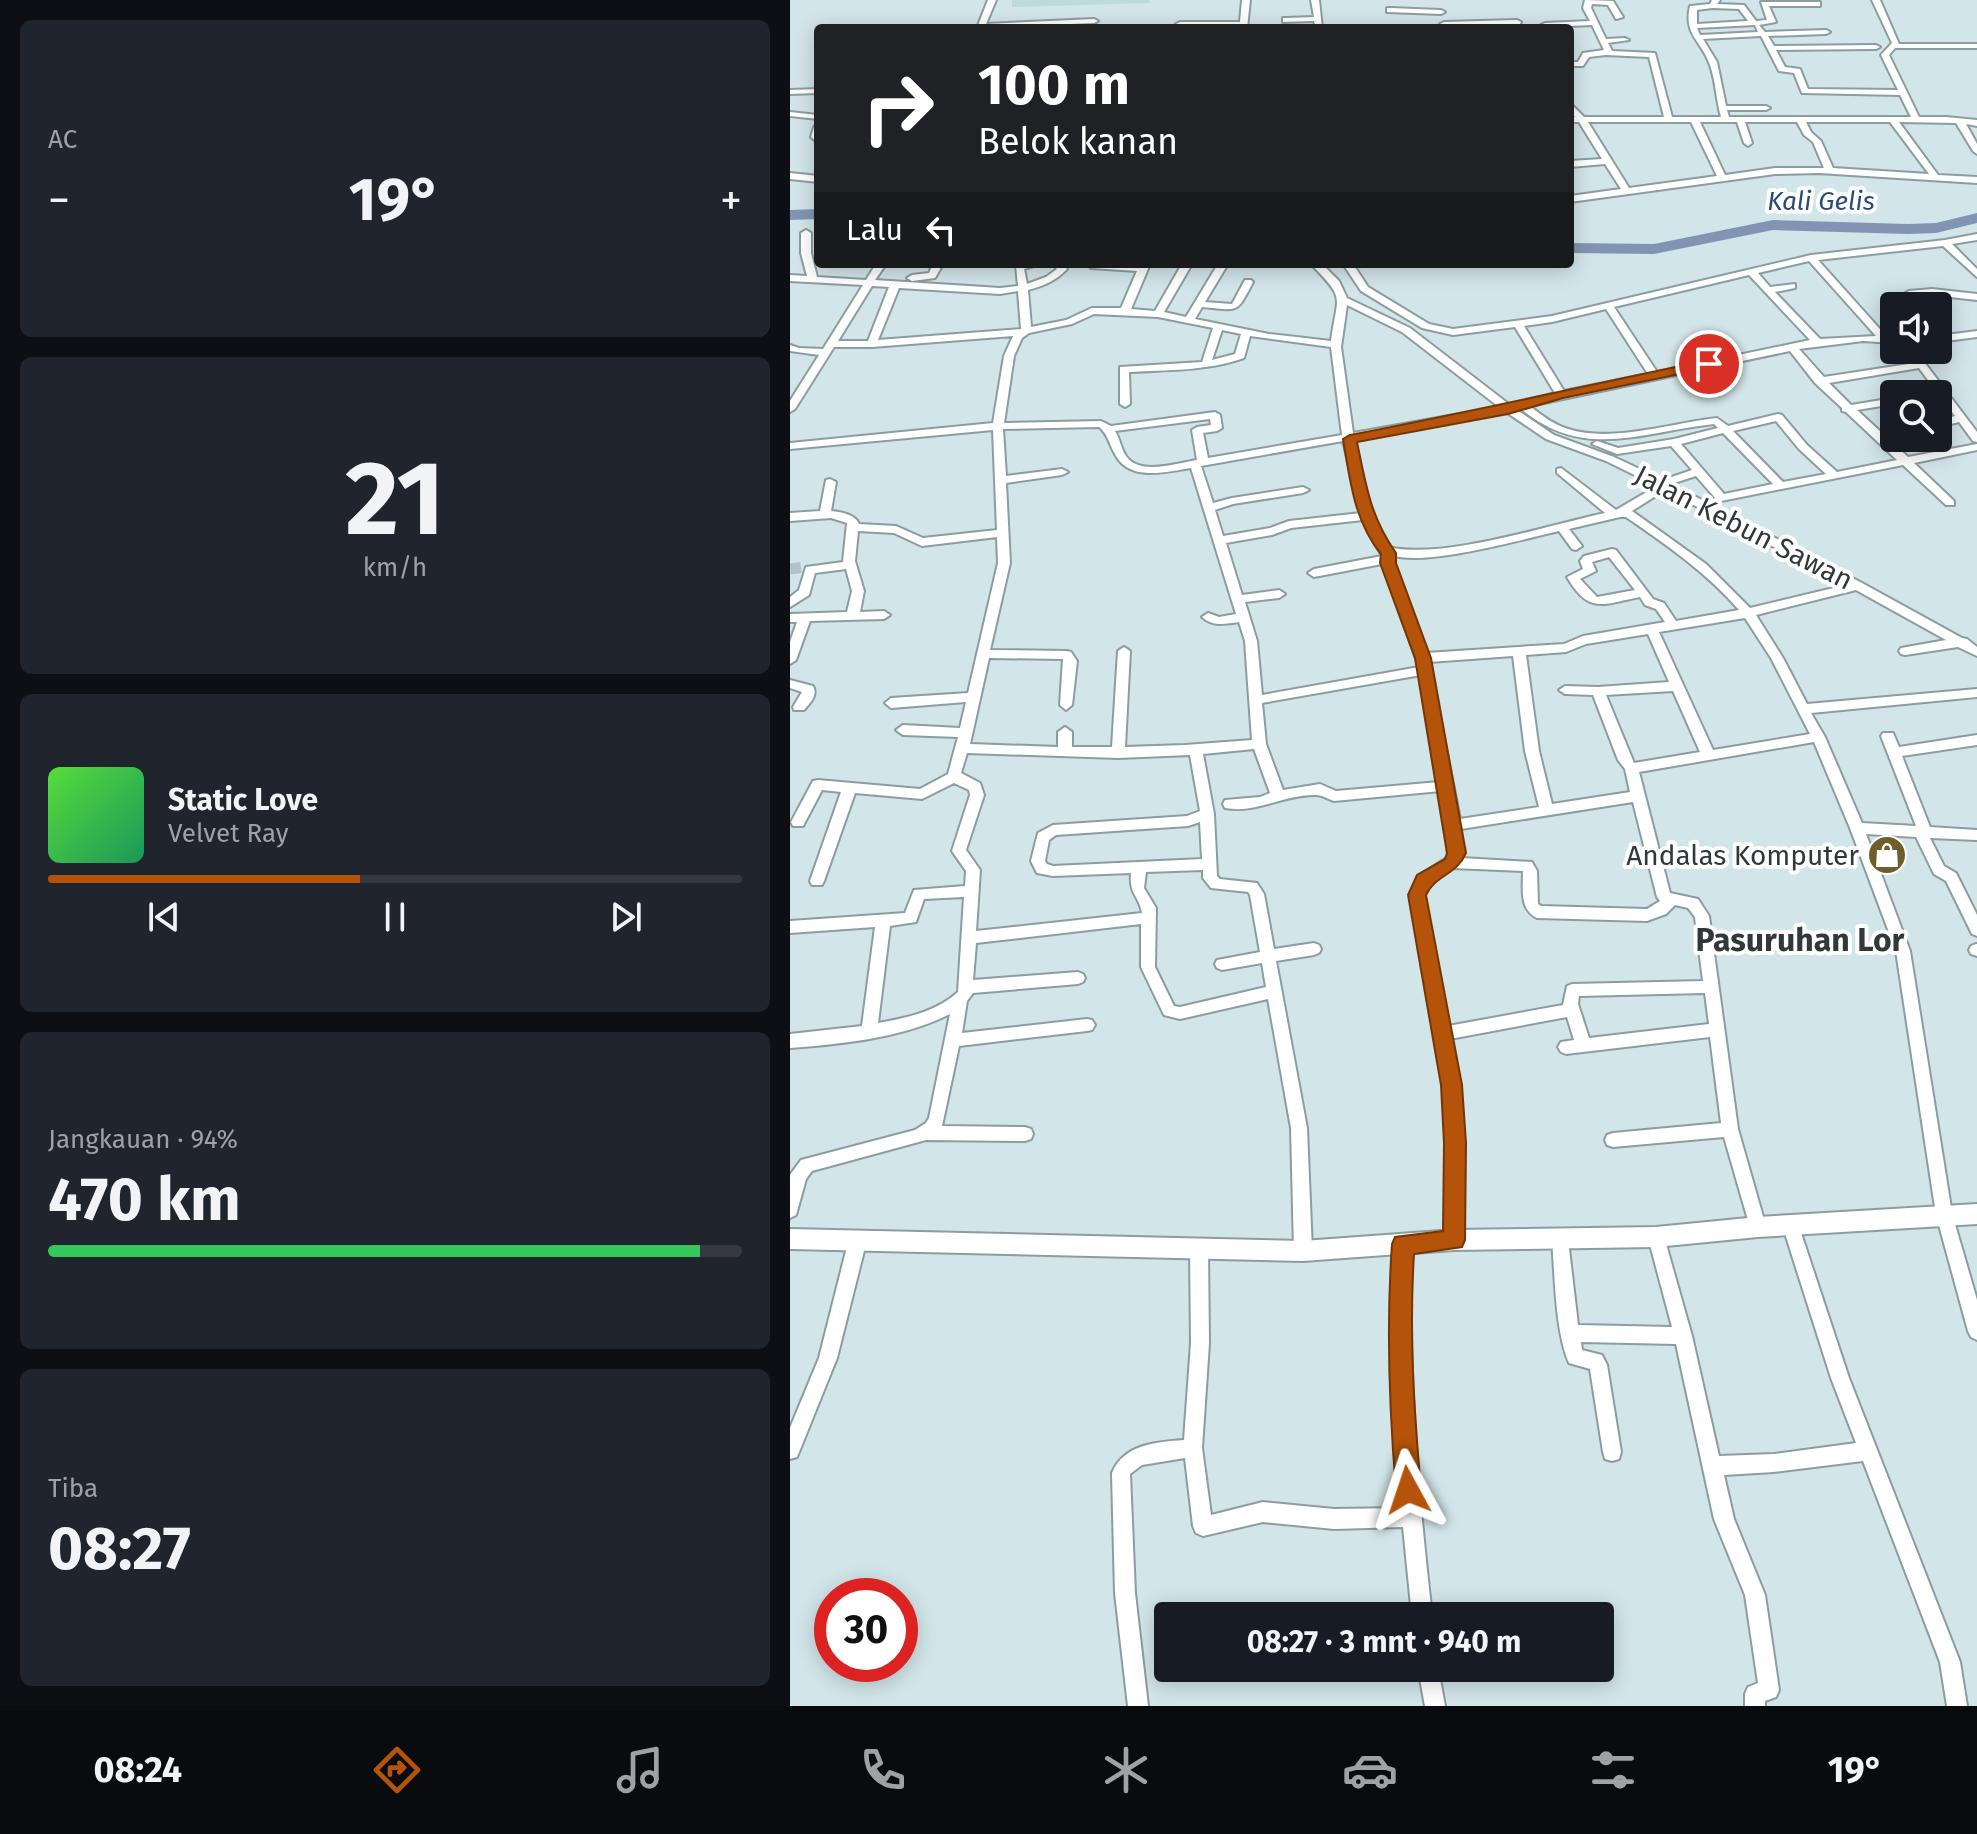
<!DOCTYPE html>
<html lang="id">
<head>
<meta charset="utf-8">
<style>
	:root { --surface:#171b24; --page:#20242c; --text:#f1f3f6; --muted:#9ea1a6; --line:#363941; --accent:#b45309 }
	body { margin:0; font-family:"Fira Sans",sans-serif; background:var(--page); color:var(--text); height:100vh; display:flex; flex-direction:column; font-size:30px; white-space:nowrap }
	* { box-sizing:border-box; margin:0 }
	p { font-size:26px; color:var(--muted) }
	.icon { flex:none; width:44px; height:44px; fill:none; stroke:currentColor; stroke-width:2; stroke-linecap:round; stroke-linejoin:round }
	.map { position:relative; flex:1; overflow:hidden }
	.panel { display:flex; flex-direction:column; gap:20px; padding:20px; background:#0d0f14; width:790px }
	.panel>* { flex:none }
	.top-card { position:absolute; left:24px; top:24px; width:760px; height:244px; border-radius:8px; box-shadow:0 4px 20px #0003; background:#202124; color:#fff; overflow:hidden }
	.controls { position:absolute; left:1090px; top:292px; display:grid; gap:16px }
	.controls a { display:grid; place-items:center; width:72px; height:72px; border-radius:8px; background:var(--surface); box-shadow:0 4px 20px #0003; font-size:40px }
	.speed { position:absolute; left:24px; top:1578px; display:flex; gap:16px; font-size:40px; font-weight:700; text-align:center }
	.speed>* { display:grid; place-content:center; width:104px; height:104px; border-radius:50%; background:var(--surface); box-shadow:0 4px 20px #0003; line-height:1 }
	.speed .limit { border:12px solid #d22; background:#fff; color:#111 }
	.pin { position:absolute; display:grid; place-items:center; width:68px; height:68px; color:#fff; margin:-34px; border:4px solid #fff; border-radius:50%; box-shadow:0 2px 8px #0007 }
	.me { position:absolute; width:88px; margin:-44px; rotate:355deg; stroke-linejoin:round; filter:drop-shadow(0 0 6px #0008) }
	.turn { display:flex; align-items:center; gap:28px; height:168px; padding:0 32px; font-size:36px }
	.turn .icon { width:104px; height:104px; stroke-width:2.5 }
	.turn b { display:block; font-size:56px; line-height:68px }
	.then { display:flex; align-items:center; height:76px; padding:0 32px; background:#0003; gap:16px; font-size:30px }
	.big { font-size:60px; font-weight:700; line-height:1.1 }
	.panel .widget { flex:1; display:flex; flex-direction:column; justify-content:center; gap:12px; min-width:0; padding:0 28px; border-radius:12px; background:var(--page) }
	.panel .dial { align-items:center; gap:0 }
	.dial b { font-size:104px; line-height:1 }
	.song { display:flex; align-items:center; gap:24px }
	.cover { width:96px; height:96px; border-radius:12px; background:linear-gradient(135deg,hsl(110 70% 55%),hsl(150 70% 35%)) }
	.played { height:8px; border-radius:4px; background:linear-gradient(90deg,var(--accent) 45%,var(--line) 45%) }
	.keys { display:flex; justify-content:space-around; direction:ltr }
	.heat { display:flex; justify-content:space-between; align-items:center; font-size:44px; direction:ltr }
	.charge { height:12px; border-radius:6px; background:linear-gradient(90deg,#34c759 94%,var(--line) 0) }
	.trip { position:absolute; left:364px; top:1602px; width:460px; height:80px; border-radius:8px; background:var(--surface); box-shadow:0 4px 20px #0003; font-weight:700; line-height:80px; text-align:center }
	.dock { display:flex; height:128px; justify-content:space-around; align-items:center; background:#090b0e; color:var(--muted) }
	.dock .icon { width:56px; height:56px }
	.dock .current { color:var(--accent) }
	.dock b { font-size:36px; color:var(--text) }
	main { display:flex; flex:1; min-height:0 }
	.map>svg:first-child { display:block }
</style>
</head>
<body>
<main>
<section class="panel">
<div class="widget"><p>AC</p>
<div class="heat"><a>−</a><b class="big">19°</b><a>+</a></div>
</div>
<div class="widget dial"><b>21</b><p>km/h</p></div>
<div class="widget">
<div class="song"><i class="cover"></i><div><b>Static Love</b><p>Velvet Ray</p></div></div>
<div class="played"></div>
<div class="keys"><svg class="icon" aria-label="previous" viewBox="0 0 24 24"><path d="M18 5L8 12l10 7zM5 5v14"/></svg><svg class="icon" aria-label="pause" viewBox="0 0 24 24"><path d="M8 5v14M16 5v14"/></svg><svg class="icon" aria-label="next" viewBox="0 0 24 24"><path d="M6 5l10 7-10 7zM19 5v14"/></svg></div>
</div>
<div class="widget"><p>Jangkauan · 94%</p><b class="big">470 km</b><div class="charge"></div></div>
<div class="widget"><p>Tiba</p><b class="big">08:27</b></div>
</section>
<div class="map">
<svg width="1187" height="1706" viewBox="0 0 1187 1706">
	<rect width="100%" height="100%" fill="#d2e5e9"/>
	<path fill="#bddade" d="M222,0H360L359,3L222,7Z"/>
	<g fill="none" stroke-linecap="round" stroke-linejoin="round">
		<g fill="#8095b3" fill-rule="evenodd">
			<path d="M28,209V219L0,220V210Z"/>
			<path d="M1187,213V223L1146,233L1118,234L983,230L864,254L780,253V243L864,244L983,220L1118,224L1146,223Z"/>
		</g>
		<path stroke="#b2c2c6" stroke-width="11" stroke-dasharray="11 5" stroke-linecap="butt" d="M0,569L15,567"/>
		<defs>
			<g id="minor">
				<path d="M198,0H206L196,24L304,19L308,21L304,23L187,28Z"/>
				<path d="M452,0H460L457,28L390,26L386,24L390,22H450Z"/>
				<path d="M521,0H529L532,28H526L524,21L493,22V18H496L524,17Z"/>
				<path d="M795,0L823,1L833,17L826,19L818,5L802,4L801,8L816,39L835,38L839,40L818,43L822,51L865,53L882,117H931C926,100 926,82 920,65C912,41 893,35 900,6L920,4L922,0H930L927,4L954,5L966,21L977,20L971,2H1030V6H979L986,22L969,25L975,32L1036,30L1040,32L1036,34L978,36L984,46L1086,45L1090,47L1086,49L986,50L995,67L1010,69L1018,89L1108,90L1091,55L1102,43L1082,0H1090L1109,44H1187V48H1105L1099,55L1129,117H1156L1187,120V126L1176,124L1187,144V154L1183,151L1166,123L1109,122L1148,175L1187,177V183L1029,173L985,174L780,202V196L831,189L815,164L780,167V161L812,159L789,122H780V118L785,117L780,111V103L794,117H874L859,57L816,55L799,57L793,66H780V62H788L793,53L814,50L802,25L755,27L751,25L755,23L800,21L793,8ZM922,8L949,9L958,21L907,24V10ZM965,25L968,32L910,35L907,28ZM971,36L989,71L1004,73L1012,93L1110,95L1121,117H939L937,110H976L980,108L976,106H936L927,62L913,39ZM798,122H901L927,176L839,188ZM910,122H947L954,143L958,146L962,143L955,122H1007L1014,135L1023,142L1034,168H985L935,175ZM1016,122H1100L1139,174L1043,168L1031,141L1021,132Z"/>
				<path d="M600,8L651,10L655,12L651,14L597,12V8Z"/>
				<path d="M727,20L731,22L730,24L654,26L650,24L654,22Z"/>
				<path d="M28,89V93L0,94V90Z"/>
				<path d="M0,112L28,115V119L0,116Z"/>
				<path d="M28,124V143L21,137L24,127Z"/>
				<path d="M0,173L28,176V182L0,179Z"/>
				<path d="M16,230L21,233V253L27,277L76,280L86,264H96L85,280L210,288L228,286L226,265L250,264L234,269L237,284L256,277L267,269L262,264H272L277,269C266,281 253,286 238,290L241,327L276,320L302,308H331L347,271L301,268L297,264L349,266L350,264H360L341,309L365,311L392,264H402L374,312L396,317L428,264H438L415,302L442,304L455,280H461L463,282C446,315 449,310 412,307L405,319L479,334L541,341C547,294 557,301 521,264H532L549,281L557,298L620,328L720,405L765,393L725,327L663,335L632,328L571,291L553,264H563L578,287L639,324L663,329L762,316L1021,255L1155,240L1187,234V240L1162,244L1187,269V277L1153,246L1028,260L1097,337H1104V343L1073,341L1009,349L1034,377L1125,363L1115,350H1125L1187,432V442L1183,441L1169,422L1148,427V421L1165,416L1129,368L1039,383L1061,405L1104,398V404L1067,410L1118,457L1187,444V450L1124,463L1164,501V505H1156L1113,465L931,501L927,500L906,476L881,484L1072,583L1172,638L1177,639L1187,647V656L1168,647L1115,655L1111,654L1109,651L1111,648L1156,640L1066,590L966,615L993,658L1017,704L1187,689V697L1021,713L1035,737L1072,823L1126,826L1091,736L1093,733H1103L1109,747L1187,735V745L1112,756L1140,827L1187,830V840L1140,838L1154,866L1166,873L1187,915V936L1182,934L1156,881L1144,874L1126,837L1076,834L1120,951L1162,1214L1187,1300V1340L1181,1337L1178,1331L1146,1214L1106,951L1060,828L1024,742L849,772L880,893L908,899L919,916L948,1129L976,1227L974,1233L968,1235L962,1233L960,1227L934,1137L823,1147L817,1145L815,1140L817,1135L823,1133L931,1123L920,1037L776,1054L771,1052L768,1047L771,1042L784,1040L777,1017L660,1039C673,1106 673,1172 672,1240L670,1246L664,1248L658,1246L656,1240L657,1143L653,1085L620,895L629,876L658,857L657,825L651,791L544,801C538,799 532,795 526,795C495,794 466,814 435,808L433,804L435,800L470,797L480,793L464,749L413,754L424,814L427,876L430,879L467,883L474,894L484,949L524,943L529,945L531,949L529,953L524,955L486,961L517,1128L522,1251L519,1257L513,1259L507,1257L504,1251L501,1128L478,999L390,1019L374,1015L351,967V924L186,943L183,980L288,972L293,974L295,978L293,982L288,984L183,993L177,1001L172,1033L297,1019L302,1020L305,1025L302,1030L297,1031L169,1046L152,1126L235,1127L241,1129L243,1134L241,1139L235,1141L136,1140L22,1171L16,1179L6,1215L0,1218V1175L11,1160L125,1130L136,1123L139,1118L160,1014C112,1038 53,1044 0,1048V1034L72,1026L85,927L0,933V921L115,913L124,890L175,886L176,871L162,851L180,795L179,790L164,783L132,799L65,793L34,881L32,885H22L20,881L51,792L32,790L13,826H3L1,822L23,781L28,780L130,789L158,774L168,737L113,735L106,730L113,725L170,728L176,702L101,708L95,703L101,698L178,693L208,563L207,537L132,546L104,533L68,531L65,561L74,591L70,612L94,611L100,615L94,619L20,621L6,660L0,664V642L7,622H0V614L57,612L62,591L56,569L25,573L19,595L0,607V597L9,590L16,567L53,562L57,523L41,518L0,521V513L30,511L36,480L40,479L46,482L41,511C51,512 65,514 69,524L106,526L133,538L207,530L203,430L0,449V443L203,423L214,356L223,336L82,347H44L5,409L0,412V401L29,355L0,351V345L9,348L33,349L73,285L0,281V275L17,276L11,253V233ZM1019,261L1086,336L1030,339L985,292L1005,288V284L980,287L968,273ZM959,275L1020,340L867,372L824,307ZM82,286L99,287L78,341H48ZM109,288L210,294L228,291L231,329L88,340ZM557,305L612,332L709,407L563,433L551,347ZM816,309L858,374L774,391L734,326L762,322ZM304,314L368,317L423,328L412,362L330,367V404L335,407L340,404L339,372C378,370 417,371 454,358L460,336L541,347L552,435L418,458L413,433L427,431L432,428L430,415L425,412L321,426L311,421L214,423L224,356L232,338L239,333L282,324ZM432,330L451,334L445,354L422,360ZM1000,351L1025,383L1052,408V411L1056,412L1107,460L1047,472L1017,445L992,415L988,414L938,426L927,418C882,423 821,443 778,429C763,424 752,416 740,406ZM731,409C795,461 851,432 924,424L928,428L884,439L828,448L807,441L802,444L827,454L881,446L902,470L873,480L824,457L764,435L727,410ZM716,412L756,439L816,461L867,486L826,510L771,468L767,469V473L815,513C759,525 652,560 598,547L581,511L564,439ZM420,419L421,425L407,427L402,430L407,460C388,463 349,476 336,456C331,449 330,439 325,431ZM986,421L1009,449L1036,474L993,482L943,431ZM309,427C318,434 319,444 325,454C339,482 376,472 401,468L446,614L429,617L418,613L412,617C423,627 435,624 449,622L455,641L462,740L395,745L335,747L340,651L334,647L328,651L322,747H282V732L275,727L268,732V747L180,744L199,658L273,659L270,705L276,710L282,705L287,661L281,652L277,651L200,650L220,563L216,483L272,475L278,472L272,469L216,476L213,429ZM933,433L983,484L934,494L891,444ZM553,441L571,513L499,521L480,528L433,536L425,510L443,504L513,493L519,490L513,487L442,498L423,503L411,466ZM875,490L1056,585L960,608L916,564L842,511ZM830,517H836C877,545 917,573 949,610L886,621L874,603L863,599L826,550L822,549L794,556L790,561L793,569L777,577C799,615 813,604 850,597L855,605L866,609L875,622L793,636L774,644L636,653L604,563V556C642,565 729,540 769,531L782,549L786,550L792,546L779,529ZM573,520L579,534L592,556L524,569L518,573L524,577L592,564L629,667L472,695L467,641L455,602L489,598L495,594L489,590L452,595L436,543L482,535L501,528ZM819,557L845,590L807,597L792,581L790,579L806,571L802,562ZM955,618L981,658L1020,734L923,750L869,632ZM858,634L879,682L808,687L775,686L769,690L775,694L803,695L828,760L835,769L840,792L762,804L749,751L736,655L776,652L796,644ZM723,656L735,751L749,807L670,819L639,662ZM631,675L649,782L546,791L530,784L493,790L476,744L472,703ZM883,691L910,752L844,763L816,695ZM177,753L328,758L400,755L410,811L397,816L263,825L248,833L241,861L247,873L263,876L341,873C339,895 349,895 352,913L186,931L190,870L176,850L194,795L190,783L171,773ZM843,802L867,897L870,901L857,909L751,906L748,904L747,871L742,862L672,858L671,829ZM410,822L412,859L263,866L257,864L255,861L259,840L266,835L398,826ZM662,868L733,871C733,889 729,909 747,918L857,921L876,914L885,905L898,908L905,917L913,981L782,984L777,986L773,1005L658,1026L634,895L639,884ZM413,870V878L421,888L458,892L460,895L470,952L427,960L425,964L427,968L432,970L472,963L476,987L390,1007L384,1006L365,967L366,908L354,888L356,872ZM174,897L168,992C146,1012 116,1018 88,1023L100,926L126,922L134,899ZM915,993L919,1024L799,1038L788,1004L789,996Z"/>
				<path d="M143,264H153L145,278L122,281L117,278L122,275L139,273Z"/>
				<path d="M1142,289L1187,294V300L1142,295L1119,297L1114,294L1119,291Z"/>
				<path d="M1187,331V337L1148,342V336Z"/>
				<path d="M0,680L23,686C28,696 20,703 14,710H4L3,707L12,692L0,688Z"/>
				<path d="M1186,944H1187V956L1181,954L1179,950L1181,946Z"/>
				<path d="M1001,1219L1007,1221L1009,1227L1059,1378L1170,1662L1177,1706H1157L1150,1662L1073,1461L984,1472L934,1475L944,1519L975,1595L989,1690L986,1697L975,1701V1706H955V1694L958,1687L968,1683L955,1595L924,1519L886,1344L791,1342L792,1350L812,1355L817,1365L831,1452L829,1459L822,1461L815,1459L813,1452L800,1369L779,1363C765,1331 765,1276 762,1240L764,1234L770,1232L776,1234L778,1240L788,1325L882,1327L858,1237L860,1231L866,1229L872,1231L874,1237L902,1336L929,1456L984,1454L1066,1443L1041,1378L993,1227L995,1221Z"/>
				<path d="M67,1235L73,1237L76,1243L47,1358L7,1457L0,1459V1428L29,1358L58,1243L61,1237Z"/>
				<path d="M613,1236L619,1238L622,1244C617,1369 628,1492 642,1616H622L613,1527L544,1529L473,1522L413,1536L406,1533L403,1526L395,1458L352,1465L340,1474L345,1593L358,1706H338L325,1593L322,1473C334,1444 366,1442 394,1440L401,1343L400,1249L403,1243L409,1241L415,1243L418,1249L419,1343L412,1448L421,1515L473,1502L544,1509L611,1508C603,1420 600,1332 604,1244L607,1238Z"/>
				<path d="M628,1668H648L655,1706H635Z"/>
			</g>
			<path id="tertiary" d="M1187,1204V1224L968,1237L866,1247L664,1250L513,1261L0,1249V1229L513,1241L664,1230L866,1227L968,1217Z"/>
		</defs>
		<use href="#minor" stroke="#8b9da0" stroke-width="4"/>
		<use href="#tertiary" stroke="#8b9da0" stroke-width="4"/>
		<use href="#minor" fill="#fff" fill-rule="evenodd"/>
		<use href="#tertiary" fill="#fff" fill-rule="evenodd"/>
	</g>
	<path fill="#b45309" stroke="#753606" stroke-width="2" d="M919,360L924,362V367L773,398L718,414L567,442C576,485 580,516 606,553V563L641,658L676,853C666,876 646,874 636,895L672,1085L676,1143L675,1240L672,1247L624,1254C619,1333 624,1410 631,1490L627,1499L618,1502L610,1499L606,1490C599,1407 596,1327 602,1244L605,1237L653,1231L654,1143L651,1085L618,895L627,875L655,859L657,853L625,658L590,563L591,554C564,521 560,480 553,439L560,435C680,412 799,385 919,360Z"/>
	<defs>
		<symbol id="shop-disc" viewBox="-11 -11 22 22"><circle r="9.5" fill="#6f5d2b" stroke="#fff"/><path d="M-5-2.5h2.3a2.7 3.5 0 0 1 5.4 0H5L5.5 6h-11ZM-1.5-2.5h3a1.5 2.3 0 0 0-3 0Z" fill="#fff"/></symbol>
	</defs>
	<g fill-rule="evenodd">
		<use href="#shop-disc" x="1075" y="833" width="44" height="44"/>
	</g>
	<g text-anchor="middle" stroke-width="8" stroke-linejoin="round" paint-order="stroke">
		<g font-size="26" font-style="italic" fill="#2b4a74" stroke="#fff">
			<text x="1031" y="210">Kali Gelis</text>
		</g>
		<g font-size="28" fill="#313839" stroke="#fff">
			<text transform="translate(954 527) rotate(27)" y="10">Jalan Kebun Sawan</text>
		</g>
		<g font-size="28" fill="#313839" stroke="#fff" text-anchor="end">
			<text x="1069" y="865">Andalas Komputer</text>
		</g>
		<g font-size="32" font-weight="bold" fill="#313839" stroke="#fff">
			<text x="1010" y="951">Pasuruhan Lor</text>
		</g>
	</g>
</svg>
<div class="controls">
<a><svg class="icon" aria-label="sound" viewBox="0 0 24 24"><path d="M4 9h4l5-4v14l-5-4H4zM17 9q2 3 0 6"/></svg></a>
<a><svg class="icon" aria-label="search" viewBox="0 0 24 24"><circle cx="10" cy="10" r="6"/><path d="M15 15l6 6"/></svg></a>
</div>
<div class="speed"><div class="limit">30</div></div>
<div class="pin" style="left:919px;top:364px;background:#d93025"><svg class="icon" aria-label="arrive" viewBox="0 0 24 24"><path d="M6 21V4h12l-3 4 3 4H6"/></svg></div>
<svg class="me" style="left:618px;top:1490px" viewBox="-20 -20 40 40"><path d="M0-17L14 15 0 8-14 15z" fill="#b45309" stroke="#fff" stroke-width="4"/></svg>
<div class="trip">08:27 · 3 mnt · 940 m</div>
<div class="top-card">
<div class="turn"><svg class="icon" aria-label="right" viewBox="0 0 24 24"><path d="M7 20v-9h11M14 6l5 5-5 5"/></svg><div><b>100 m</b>Belok kanan</div></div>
<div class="then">Lalu<svg class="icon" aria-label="left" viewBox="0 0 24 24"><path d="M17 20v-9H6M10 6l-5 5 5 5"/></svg></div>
</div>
</div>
</main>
<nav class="dock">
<b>08:24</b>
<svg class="icon current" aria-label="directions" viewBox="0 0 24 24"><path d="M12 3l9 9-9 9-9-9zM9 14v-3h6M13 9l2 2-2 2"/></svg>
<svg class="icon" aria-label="music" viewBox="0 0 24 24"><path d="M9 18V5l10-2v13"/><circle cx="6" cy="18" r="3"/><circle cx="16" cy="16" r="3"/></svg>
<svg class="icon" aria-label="phone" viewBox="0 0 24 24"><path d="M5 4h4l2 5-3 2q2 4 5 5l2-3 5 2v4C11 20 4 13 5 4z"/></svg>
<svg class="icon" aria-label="climate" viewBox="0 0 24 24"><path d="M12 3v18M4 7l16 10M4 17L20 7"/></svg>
<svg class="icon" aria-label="car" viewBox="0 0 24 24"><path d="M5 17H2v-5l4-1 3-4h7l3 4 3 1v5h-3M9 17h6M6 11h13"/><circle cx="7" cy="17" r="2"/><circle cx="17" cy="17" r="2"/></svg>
<svg class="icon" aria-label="filters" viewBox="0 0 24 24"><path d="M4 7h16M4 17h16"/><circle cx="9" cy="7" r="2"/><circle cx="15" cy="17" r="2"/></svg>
<b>19°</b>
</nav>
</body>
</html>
